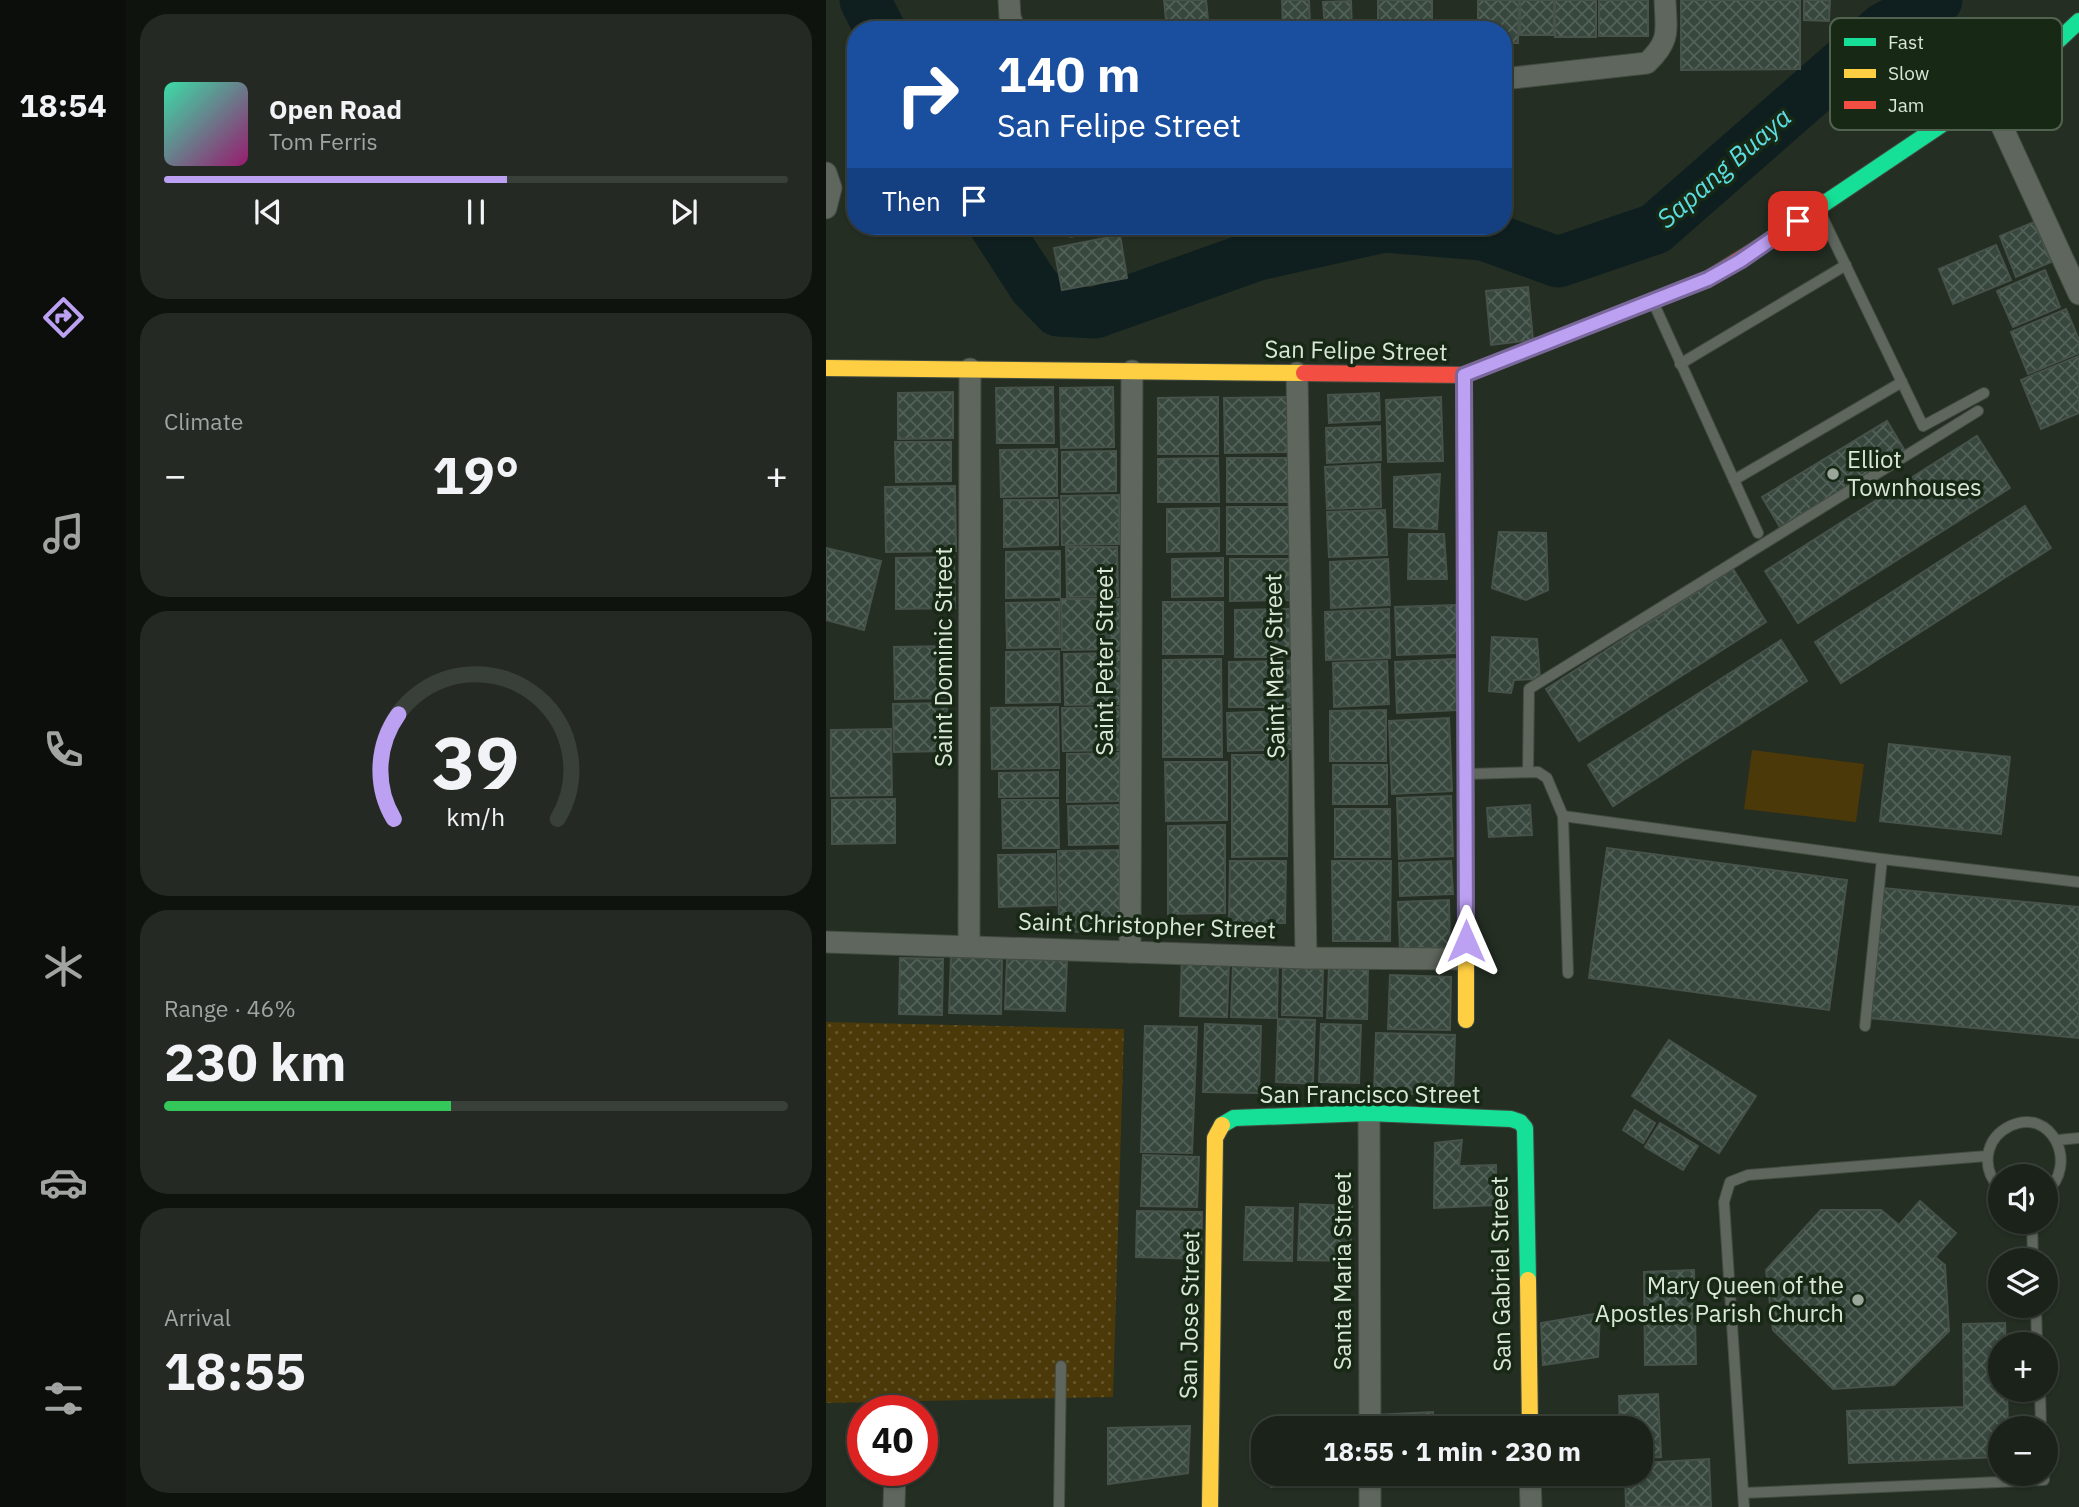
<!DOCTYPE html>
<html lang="en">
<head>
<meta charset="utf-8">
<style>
	:root { --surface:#1b221a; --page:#242a23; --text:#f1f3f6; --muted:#a0a4a2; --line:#393f39; --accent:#bca0f2 }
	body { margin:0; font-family:"IBM Plex Sans",sans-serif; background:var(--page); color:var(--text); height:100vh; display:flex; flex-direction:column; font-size:26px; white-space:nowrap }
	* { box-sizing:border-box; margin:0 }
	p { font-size:23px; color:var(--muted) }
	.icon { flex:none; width:38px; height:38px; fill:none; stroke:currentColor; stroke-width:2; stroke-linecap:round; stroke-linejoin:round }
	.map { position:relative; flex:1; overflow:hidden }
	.sheet { display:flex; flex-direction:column; gap:14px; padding:14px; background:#0f130e; width:700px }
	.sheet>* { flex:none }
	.hud { position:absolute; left:21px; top:21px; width:665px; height:214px; border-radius:28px; box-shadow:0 2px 5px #0004,0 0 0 2px var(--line); background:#1a4fa0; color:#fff; overflow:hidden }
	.fabs { position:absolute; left:1162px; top:1164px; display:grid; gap:14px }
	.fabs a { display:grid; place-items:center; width:70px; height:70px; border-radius:50%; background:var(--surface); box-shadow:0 2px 5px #0004,0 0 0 2px var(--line); font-size:35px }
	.speed { position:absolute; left:21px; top:1395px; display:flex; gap:14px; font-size:35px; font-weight:700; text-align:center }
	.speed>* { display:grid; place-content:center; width:91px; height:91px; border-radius:50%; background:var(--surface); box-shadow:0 2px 5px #0004,0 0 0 2px var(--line); line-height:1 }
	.speed .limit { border:10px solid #d22; background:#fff; color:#111 }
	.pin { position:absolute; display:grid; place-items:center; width:60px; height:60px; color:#fff; margin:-30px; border-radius:14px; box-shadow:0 4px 10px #0006 }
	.me { position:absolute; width:77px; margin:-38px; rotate:0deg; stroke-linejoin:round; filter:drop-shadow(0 0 5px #0008) }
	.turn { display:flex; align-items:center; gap:24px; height:147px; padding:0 35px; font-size:32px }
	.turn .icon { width:91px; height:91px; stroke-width:2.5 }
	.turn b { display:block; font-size:49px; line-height:60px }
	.then { display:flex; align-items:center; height:66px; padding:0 35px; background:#0003; gap:14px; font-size:26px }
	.big { font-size:52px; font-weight:800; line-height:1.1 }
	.sheet .widget { flex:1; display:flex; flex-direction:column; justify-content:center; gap:10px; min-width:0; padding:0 24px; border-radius:28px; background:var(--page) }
	.sheet .dial { align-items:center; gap:0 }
	.dial svg { height:182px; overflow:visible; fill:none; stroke:var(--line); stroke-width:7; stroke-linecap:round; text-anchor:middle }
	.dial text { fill:var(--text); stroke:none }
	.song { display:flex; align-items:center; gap:21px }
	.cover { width:84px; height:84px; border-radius:10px; background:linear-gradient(135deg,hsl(160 70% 55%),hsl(320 70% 35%)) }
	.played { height:7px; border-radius:4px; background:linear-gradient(90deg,var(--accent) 55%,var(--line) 55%) }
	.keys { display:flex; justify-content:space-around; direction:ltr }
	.heat { display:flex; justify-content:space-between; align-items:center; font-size:38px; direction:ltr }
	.charge { height:10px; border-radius:5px; background:linear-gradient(90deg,#34c759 46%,var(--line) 0) }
	.trip { position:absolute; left:425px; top:1416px; width:402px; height:70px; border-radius:28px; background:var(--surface); box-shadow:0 2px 5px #0004,0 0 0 2px var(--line); font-weight:800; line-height:70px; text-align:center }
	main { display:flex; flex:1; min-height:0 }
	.tab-bar { display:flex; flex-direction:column; width:126px; justify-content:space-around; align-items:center; background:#0b0e0a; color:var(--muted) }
	.tab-bar .icon { width:49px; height:49px }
	.tab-bar .current { color:var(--accent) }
	.tab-bar b { font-size:32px; color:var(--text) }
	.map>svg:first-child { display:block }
</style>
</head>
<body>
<main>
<nav class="tab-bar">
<b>18:54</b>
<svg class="icon current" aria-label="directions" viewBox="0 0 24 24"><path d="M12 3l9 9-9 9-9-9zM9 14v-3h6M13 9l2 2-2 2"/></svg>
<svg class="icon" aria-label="music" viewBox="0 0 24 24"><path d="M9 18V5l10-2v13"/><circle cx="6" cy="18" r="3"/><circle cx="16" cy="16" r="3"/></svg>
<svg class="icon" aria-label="phone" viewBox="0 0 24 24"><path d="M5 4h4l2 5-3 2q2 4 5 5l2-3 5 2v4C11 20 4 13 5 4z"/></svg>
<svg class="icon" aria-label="climate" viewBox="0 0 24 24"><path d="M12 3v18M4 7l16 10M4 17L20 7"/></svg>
<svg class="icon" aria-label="car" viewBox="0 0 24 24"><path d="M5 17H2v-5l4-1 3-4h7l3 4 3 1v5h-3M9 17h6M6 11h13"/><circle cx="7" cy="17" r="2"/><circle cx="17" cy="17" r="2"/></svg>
<svg class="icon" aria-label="filters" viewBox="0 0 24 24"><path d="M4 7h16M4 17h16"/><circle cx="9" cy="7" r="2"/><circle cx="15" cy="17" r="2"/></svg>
</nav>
<section class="sheet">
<div class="widget">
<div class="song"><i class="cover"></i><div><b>Open Road</b><p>Tom Ferris</p></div></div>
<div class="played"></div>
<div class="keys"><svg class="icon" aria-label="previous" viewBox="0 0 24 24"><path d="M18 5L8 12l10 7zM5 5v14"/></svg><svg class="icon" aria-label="pause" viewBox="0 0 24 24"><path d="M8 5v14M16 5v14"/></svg><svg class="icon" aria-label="next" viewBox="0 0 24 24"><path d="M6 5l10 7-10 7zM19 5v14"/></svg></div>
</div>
<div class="widget"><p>Climate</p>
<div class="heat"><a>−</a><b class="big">19°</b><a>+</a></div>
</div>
<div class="widget dial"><svg viewBox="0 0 100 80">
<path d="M14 69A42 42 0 1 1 86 69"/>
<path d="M14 69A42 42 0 0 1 16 23" stroke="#bca0f2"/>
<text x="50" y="56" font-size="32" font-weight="700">39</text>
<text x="50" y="72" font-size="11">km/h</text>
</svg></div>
<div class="widget"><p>Range · 46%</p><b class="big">230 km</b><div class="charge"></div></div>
<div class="widget"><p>Arrival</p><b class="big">18:55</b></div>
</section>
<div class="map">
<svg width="1253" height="1507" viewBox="0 0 1253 1507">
	<defs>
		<pattern id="grass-dots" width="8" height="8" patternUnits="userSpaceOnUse" patternTransform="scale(1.75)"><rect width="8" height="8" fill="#4c3909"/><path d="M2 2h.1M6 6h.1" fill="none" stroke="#65562c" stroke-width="1.8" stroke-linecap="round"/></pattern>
		<pattern id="building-cross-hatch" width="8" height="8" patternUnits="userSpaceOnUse" patternTransform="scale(1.75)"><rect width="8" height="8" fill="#37473d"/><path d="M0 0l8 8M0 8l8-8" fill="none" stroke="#536258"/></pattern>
	</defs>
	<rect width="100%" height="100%" fill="#242e23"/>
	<path fill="url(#grass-dots)" d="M0,1022L298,1029L287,1397L0,1403Z"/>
	<path fill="#4c3909" d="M926,750L1038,764L1030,822L918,809Z"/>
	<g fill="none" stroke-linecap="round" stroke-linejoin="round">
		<g stroke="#0f1f1f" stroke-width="51">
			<path d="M39,0L54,30"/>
			<path d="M169,226L208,286L232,311L269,313L432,255L558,227L657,235L732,262L829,229L1058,28L1111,0"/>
		</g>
	</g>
	<g fill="url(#building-cross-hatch)" stroke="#46524a" stroke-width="2">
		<path d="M338,0H380L383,30H341Z"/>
		<path d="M456,0H483L484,26L457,28Z"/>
		<rect x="552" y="0" width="54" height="29"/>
		<path d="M652,0H693L692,43H677V30H652Z"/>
		<rect x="694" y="0" width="34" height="35"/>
		<rect x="729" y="0" width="41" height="37"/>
		<rect x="773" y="0" width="49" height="36"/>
		<path d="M855,0H974V69L855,70Z"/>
		<path d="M978,0H1004L1003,21L978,20Z"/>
		<path d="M525,1L526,30H499L497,2Z"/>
		<path d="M1208,222L1225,262L1190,277L1174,236Z"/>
		<path d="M294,235L301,278L236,290L228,248Z"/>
		<path d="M1170,245L1185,280L1127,304L1113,269Z"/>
		<path d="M1219,270L1234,307L1187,327L1171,291Z"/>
		<path d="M702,287L707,340L665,345L660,291Z"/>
		<path d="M1240,309L1253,340V353L1202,374L1185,332Z"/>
		<path d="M1253,356V413L1215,429L1195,380Z"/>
		<path d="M227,387L228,443H171L170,388Z"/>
		<path d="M287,387L288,447L235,448L234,388Z"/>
		<path d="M127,392V438L72,439V393Z"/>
		<path d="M553,393L554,420L503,423L502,395Z"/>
		<path d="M392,397V454H332V398Z"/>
		<path d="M468,397V452L399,453L398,398Z"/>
		<path d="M615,397L617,461L562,462L560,400Z"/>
		<path d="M1061,421L1079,451L954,527L936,497Z"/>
		<path d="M554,426L555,460L501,463L500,428Z"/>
		<path d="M1151,436L1184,488L972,623L939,571Z"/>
		<path d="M69,442H125V481L70,482Z"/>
		<path d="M231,449V496L175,497L174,450Z"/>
		<path d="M290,451V491L236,492V452Z"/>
		<path d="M392,458L393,502H332V459Z"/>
		<rect x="401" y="458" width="64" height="44"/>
		<path d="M554,464L555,507L501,509L499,467Z"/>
		<path d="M614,474L611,529L568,527V477Z"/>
		<path d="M129,486L130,551L60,552L59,487Z"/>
		<path d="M293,495V544L236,545L235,496Z"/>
		<path d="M178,500H232V545L178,547Z"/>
		<path d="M1199,506L1225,548L1015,683L989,642Z"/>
		<path d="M401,507H466L465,554H401Z"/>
		<path d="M393,508V551L341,552V509Z"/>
		<path d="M559,510L561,555L503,557L501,512Z"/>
		<path d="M673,532L720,533L722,590L700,600L666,588Z"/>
		<path d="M583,534H618L621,579H582Z"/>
		<path d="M240,547H291L292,596L241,597Z"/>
		<path d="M0,548L55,561L38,630L0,620Z"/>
		<path d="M234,551V597L180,598V552Z"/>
		<path d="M128,557L129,608L70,609V558Z"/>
		<path d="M397,558V596L346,597V559Z"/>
		<path d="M404,559H464V600L404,601Z"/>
		<path d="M562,559L564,605L505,608L504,562Z"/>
		<path d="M907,569L940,622L753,741L720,689Z"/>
		<path d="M235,599H294L295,649L236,650Z"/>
		<path d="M233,602L234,647L181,648L180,603Z"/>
		<rect x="337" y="602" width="60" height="52"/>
		<path d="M630,605L632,653L571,655L569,607Z"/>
		<path d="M464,609V657H409V610Z"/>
		<path d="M563,609L564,658L500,660L499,612Z"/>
		<path d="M666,637L711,639L714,679L688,680L685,693L663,691Z"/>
		<path d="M955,640L981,681L787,806L762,765Z"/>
		<path d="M125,646V698L69,699L68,647Z"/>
		<path d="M233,651L234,702L180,703V652Z"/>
		<path d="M295,653V704L239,705L238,654Z"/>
		<path d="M395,659L396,757H337V660Z"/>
		<path d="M629,659L631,710L571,713L569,662Z"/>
		<path d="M466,661V707H403V662Z"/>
		<path d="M561,661L563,704L508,707L507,663Z"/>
		<path d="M121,703L122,751L68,752L67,704Z"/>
		<path d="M232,707L233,768L166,769L165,708Z"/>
		<path d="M295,707L296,750L237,751L236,708Z"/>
		<path d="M560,710V761H504V711Z"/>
		<path d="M465,711L466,749L402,751L401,713Z"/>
		<path d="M623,718L626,791L566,794L563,721Z"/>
		<path d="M65,729L66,795L5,796V730Z"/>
		<path d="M1063,744L1184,757L1175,834L1054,821Z"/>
		<path d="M295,753L296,801L241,802V754Z"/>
		<path d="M406,755H462L461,856L406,857Z"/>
		<path d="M339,762H401V820L340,821Z"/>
		<rect x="507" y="765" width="54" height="39"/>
		<path d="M232,772V796L173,797V773Z"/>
		<path d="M625,796L627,856L573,859L571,798Z"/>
		<path d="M69,799V843L6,844V800Z"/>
		<path d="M176,800H232L233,848H177Z"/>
		<path d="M296,805V844L243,845L242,806Z"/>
		<path d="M704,805L706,835L663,837L661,808Z"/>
		<rect x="509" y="809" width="55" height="48"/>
		<path d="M399,825V913L342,914V826Z"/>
		<path d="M781,848L1021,880L1003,1010L763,978Z"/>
		<path d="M298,850L299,931L233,932L232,851Z"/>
		<path d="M229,854L230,905L173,907L172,855Z"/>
		<path d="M404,861H460L459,923H403Z"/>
		<path d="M506,861H565L564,941H507Z"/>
		<path d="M625,861L627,894L574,896L573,863Z"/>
		<path d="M1057,888L1253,907V1038L1044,1018Z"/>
		<path d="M623,900L624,947L574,949L572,902Z"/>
		<path d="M125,957L176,959L175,1014L123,1013Z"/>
		<path d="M74,958L117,959L116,1015L73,1014Z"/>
		<path d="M356,958L403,959L401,1017L354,1016Z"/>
		<path d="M181,959L241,961L239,1011L179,1009Z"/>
		<path d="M407,965L452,966L451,1018L405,1017Z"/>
		<path d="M457,968L497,969L496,1016L456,1015Z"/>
		<path d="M503,968L542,970L541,1019L501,1018Z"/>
		<path d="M564,975L625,977L624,1030L562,1029Z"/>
		<path d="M452,1019L489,1020L487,1084L450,1082Z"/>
		<path d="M379,1024L435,1026L433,1093L377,1092Z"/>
		<path d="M495,1024L535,1025L533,1083L493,1082Z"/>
		<path d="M319,1026L371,1027L366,1153L315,1152Z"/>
		<path d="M550,1033L629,1035L627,1095L548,1093Z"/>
		<path d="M843,1040L930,1096L893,1153L806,1096Z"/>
		<path d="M809,1110L829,1123L817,1143L797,1130Z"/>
		<path d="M834,1123L872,1146L857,1170L819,1147Z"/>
		<path d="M636,1140L633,1166L670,1165V1205L608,1208L609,1143Z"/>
		<path d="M317,1155L373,1157L371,1207L315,1206Z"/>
		<path d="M1094,1201L1130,1233L1109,1257L1119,1265L1123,1331L1068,1385L1007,1389L947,1330L940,1270L995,1210H1055L1073,1225Z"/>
		<path d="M474,1204L526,1206L524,1261L472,1260Z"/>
		<path d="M420,1207L467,1208L466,1261L418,1260Z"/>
		<path d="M311,1211L376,1212L375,1259L310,1257Z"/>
		<path d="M868,1270L870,1364L819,1365L818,1272Z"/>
		<path d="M774,1313L772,1357L717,1365L715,1323Z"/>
		<path d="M1179,1323L1180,1344H1174V1390H1181L1182,1428H1174V1457L1023,1463L1021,1411L1138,1407L1137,1324Z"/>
		<path d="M832,1394L835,1457L816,1458V1428H794L793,1396Z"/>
		<path d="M607,1412V1428H548V1415Z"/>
		<path d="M364,1426L362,1473L282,1484V1428Z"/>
		<path d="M883,1459L885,1507H800L799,1474H816V1463Z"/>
		<path d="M444,1474H496L497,1483L445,1487Z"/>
	</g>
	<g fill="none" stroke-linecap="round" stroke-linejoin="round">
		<defs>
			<g id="lane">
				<path d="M993,210L1097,426L1158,393"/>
				<path d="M245,226V232"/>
				<path d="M828,304L932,533"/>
				<path d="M854,364L1020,265"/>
				<path d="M908,480L1076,382"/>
				<path d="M702,772L703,689L1152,411"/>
				<path d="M643,774L712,772L721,778L737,816L742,973"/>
				<path d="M737,816L1056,859L1253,882"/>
				<path d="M1039,1026L1056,859"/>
				<path d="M1232,1140L1253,1138"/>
				<path d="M1174,1189C1164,1178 1159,1165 1163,1150C1166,1139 1174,1131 1184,1126C1226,1106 1253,1165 1220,1192"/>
				<path d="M1206,1222L1207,1260"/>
				<path d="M1210,1306L1211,1344"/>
				<path d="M1214,1390L1215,1428"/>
				<path d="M917,1493L1218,1480V1474"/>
				<path d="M233,1507L235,1366"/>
				<path d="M918,1507L898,1202L904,1182L922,1175L1161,1156"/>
			</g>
			<g id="street">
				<path d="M183,0L184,17L189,30"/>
				<path d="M677,79L821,63C845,40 840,31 839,0"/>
				<path d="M1161,94L1253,294"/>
				<path d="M0,173L5,188L0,208"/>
				<path d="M471,373L480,958"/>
				<path d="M0,942L480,958L640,959"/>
				<path d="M143,946L144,369"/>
				<path d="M304,952L306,371"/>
				<path d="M543,1113L544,1428"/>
				<path d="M544,1474V1507"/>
				<path d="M704,1474L705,1507"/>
				<path d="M68,1507L69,1470"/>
			</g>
			<g id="fast">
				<path d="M932,248L1161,94L1222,50L1253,21"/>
				<path d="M638,375L640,677"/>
				<path d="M396,1125L408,1118L543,1113L685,1119L694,1122L699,1128L702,1280"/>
			</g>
			<g id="slow">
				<path d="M0,368L478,373"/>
				<path d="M640,1020V677"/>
				<path d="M702,1280L704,1428"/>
				<path d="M384,1507L389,1138L396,1125"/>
			</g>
			<path id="jam" d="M478,373L638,375L882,279L932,248"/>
		</defs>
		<use href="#lane" stroke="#434c41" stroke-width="12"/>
		<use href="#street" stroke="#434c41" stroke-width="23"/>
		<use href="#fast" stroke="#434c41" stroke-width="18"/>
		<use href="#slow" stroke="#434c41" stroke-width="18"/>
		<use href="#jam" stroke="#434c41" stroke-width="18"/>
		<use href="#lane" stroke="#5f665d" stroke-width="10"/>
		<use href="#street" stroke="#5f665d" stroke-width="21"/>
		<use href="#fast" stroke="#16e098" stroke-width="16"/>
		<use href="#slow" stroke="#ffcf43" stroke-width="16"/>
		<use href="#jam" stroke="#f24e42" stroke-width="16"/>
	</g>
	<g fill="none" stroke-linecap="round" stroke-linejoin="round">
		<defs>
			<path id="route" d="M640,941L638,375L882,279L914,261L972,221"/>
		</defs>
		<use href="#route" stroke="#7a689d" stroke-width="18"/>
		<use href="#route" stroke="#bca0f2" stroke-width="12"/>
	</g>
	<g fill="#9aa699" stroke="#172915" stroke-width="2.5">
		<circle cx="1007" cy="474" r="7"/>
		<circle cx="1032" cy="1300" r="7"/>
	</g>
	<g text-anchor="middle" stroke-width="7" stroke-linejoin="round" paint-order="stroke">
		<g font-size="24" fill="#dae6d8" stroke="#172915">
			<text transform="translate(530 351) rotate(1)" y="8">San Felipe Street</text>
			<text transform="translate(118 657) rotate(-90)" y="8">Saint Dominic Street</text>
			<text transform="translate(279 661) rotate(-90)" y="8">Saint Peter Street</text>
			<text transform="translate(449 666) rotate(-91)" y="8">Saint Mary Street</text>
			<text transform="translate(321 926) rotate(2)" y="8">Saint Christopher Street</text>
			<text x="544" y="1103">San Francisco Street</text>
			<text transform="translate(517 1271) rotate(-90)" y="8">Santa Maria Street</text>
			<text transform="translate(675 1274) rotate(-91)" y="8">San Gabriel Street</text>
			<text transform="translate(364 1315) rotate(-89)" y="8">San Jose Street</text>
		</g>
		<g font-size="24" fill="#dae6d8" stroke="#172915" text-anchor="start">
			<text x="1021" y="468">Elliot<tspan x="1021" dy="28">Townhouses</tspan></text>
			<text x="1018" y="1294" text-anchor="end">Mary Queen of the<tspan x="1018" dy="28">Apostles Parish Church</tspan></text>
		</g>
		<g font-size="26" font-style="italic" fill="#5bdde3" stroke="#172915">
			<text transform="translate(898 168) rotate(-41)" y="9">Sapang Buaya</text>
		</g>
	</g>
	<rect x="1004" y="18" width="232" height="112" rx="10" fill="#172915" stroke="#526250" stroke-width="2"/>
	<rect x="1018" y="38" width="32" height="8" fill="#16e098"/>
	<rect x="1018" y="69" width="32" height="9" fill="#ffcf43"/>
	<rect x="1018" y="101" width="32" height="8" fill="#f24e42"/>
	<g font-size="19" fill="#dae6d8">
		<text x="1062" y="49">Fast</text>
		<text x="1062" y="80">Slow</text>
		<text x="1062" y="112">Jam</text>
	</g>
</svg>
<div class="fabs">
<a><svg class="icon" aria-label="sound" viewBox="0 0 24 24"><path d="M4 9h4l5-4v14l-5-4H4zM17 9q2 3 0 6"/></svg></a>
<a><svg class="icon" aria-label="layers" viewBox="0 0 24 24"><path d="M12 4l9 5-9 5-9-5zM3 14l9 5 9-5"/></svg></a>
<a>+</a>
<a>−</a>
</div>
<div class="speed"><div class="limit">40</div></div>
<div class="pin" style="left:972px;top:221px;background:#d93025"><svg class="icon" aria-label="arrive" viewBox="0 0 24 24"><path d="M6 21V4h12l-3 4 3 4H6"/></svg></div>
<svg class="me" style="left:640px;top:941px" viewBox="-20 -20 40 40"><path d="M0-17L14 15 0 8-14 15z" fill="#bca0f2" stroke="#fff" stroke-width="4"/></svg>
<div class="trip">18:55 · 1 min · 230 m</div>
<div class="hud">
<div class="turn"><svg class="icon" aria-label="right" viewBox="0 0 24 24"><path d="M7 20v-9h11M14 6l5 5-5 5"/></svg><div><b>140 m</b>San Felipe Street</div></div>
<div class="then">Then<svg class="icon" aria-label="arrive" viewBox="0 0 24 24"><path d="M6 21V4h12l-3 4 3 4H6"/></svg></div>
</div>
</div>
</main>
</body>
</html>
